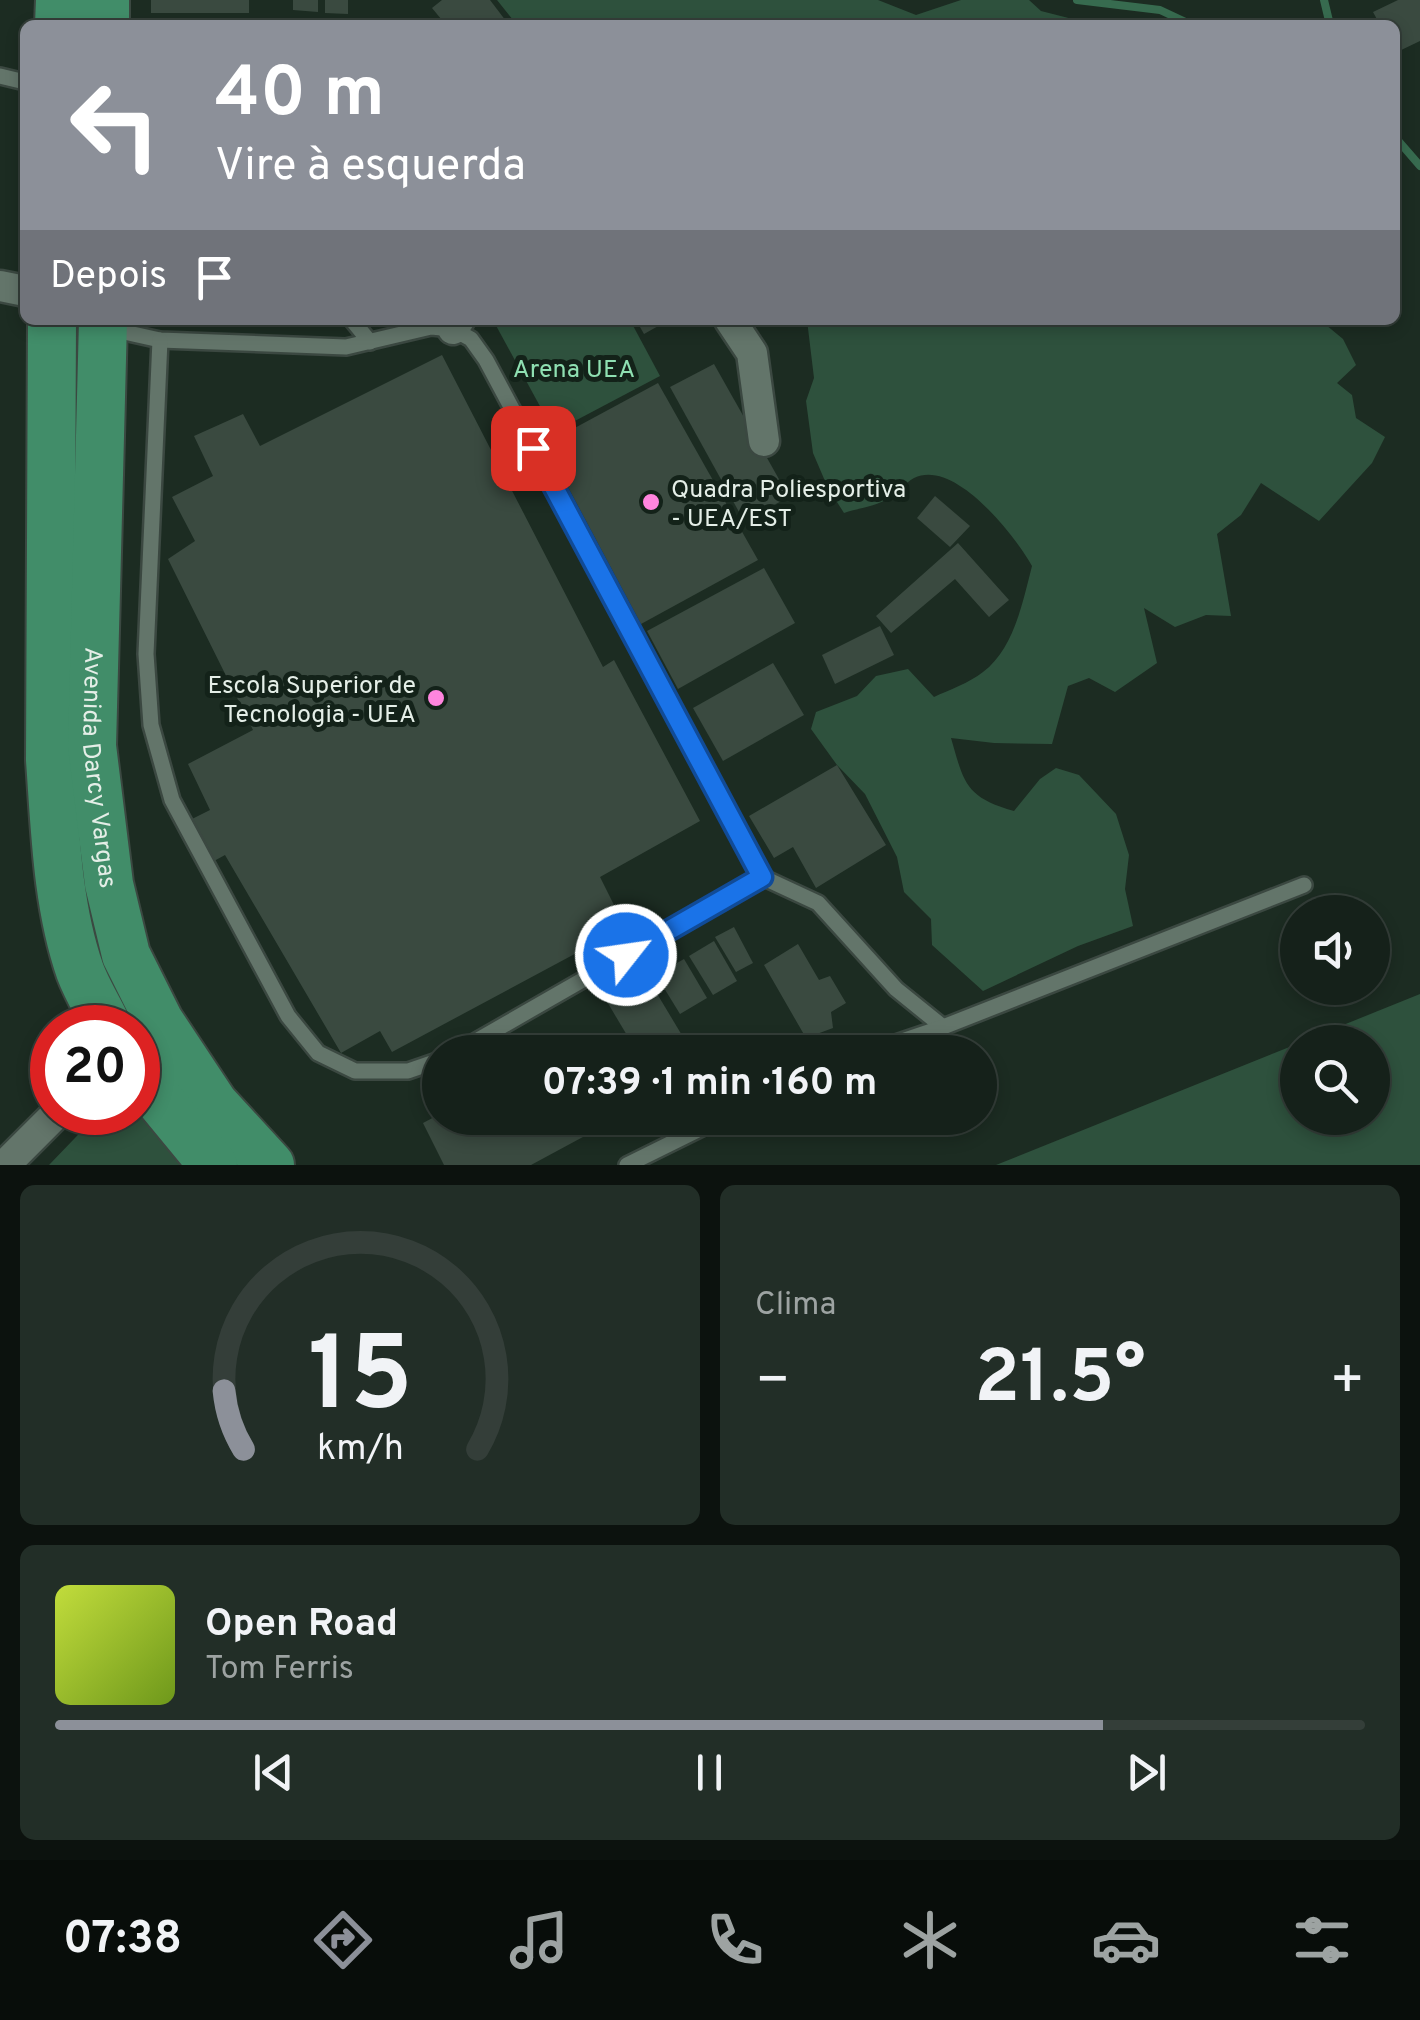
<!DOCTYPE html>
<html lang="pt">
<head>
<meta charset="utf-8">
<style>
	:root { --surface:#15211a; --page:#222e27; --text:#f1f3f6; --muted:#9da3a2; --line:#343e39; --accent:#8c9099 }
	body { margin:0; font-family:Overpass,sans-serif; background:var(--page); color:var(--text); height:100vh; display:flex; flex-direction:column; font-size:38px; white-space:nowrap }
	* { box-sizing:border-box; margin:0 }
	p { font-size:32px; color:var(--muted) }
	.icon { flex:none; width:55px; height:55px; fill:none; stroke:currentColor; stroke-width:2; stroke-linecap:round; stroke-linejoin:round }
	.map { position:relative; height:1165px; overflow:hidden }
	.details { display:flex; flex-direction:column; gap:20px; padding:20px; background:#0c120e; flex:1 }
	.details>* { flex:none }
	.hud { position:absolute; left:20px; top:20px; width:1380px; height:305px; border-radius:15px; box-shadow:0 5px 15px #0003,0 0 0 2px var(--line); background:#8c9099; color:#fff; overflow:hidden }
	.tools { position:absolute; left:1280px; top:895px; display:grid; gap:20px }
	.tools a { display:grid; place-items:center; width:110px; height:110px; border-radius:50%; background:var(--surface); box-shadow:0 5px 15px #0003,0 0 0 2px var(--line); font-size:50px }
	.speed { position:absolute; left:30px; top:1005px; display:flex; gap:20px; font-size:50px; font-weight:700; text-align:center }
	.speed>* { display:grid; place-content:center; width:130px; height:130px; border-radius:50%; background:var(--surface); box-shadow:0 5px 15px #0003,0 0 0 2px var(--line); line-height:1 }
	.speed .limit { border:15px solid #d22; background:#fff; color:#111 }
	.pin { position:absolute; display:grid; place-items:center; width:85px; height:85px; color:#fff; margin:-42px; border-radius:20px; box-shadow:0 5px 15px #0006 }
	.me { position:absolute; width:110px; margin:-55px; rotate:60deg; stroke-linejoin:round; filter:drop-shadow(0 0 8px #0008) }
	.turn { display:flex; align-items:center; gap:35px; height:210px; padding:0 30px; font-size:45px }
	.turn .icon { width:130px; height:130px; stroke-width:2.5 }
	.turn b { display:block; font-size:70px; line-height:85px }
	.then { display:flex; align-items:center; height:95px; padding:0 30px; background:#0003; gap:20px; font-size:38px }
	.big { font-size:75px; font-weight:700; line-height:1.1 }
	.details .tile { flex:1; display:flex; flex-direction:column; justify-content:center; gap:15px; min-width:0; padding:0 35px; border-radius:15px; background:var(--page) }
	.details .dial { align-items:center; gap:0 }
	.dial svg { height:260px; overflow:visible; fill:none; stroke:var(--line); stroke-width:7; stroke-linecap:round; text-anchor:middle }
	.dial text { fill:var(--text); stroke:none }
	.song { display:flex; align-items:center; gap:30px }
	.cover { width:120px; height:120px; border-radius:15px; background:linear-gradient(135deg,hsl(70 70% 55%),hsl(80 70% 35%)) }
	.played { height:10px; border-radius:5px; background:linear-gradient(90deg,var(--accent) 80%,var(--line) 80%) }
	.keys { display:flex; justify-content:space-around; direction:ltr }
	.heat { display:flex; justify-content:space-between; align-items:center; font-size:55px; direction:ltr }
	.details .tiles { flex:1; display:grid; gap:20px; grid-template-columns:1fr 1fr }
	.tile:last-child { grid-column:span 2 }
	.trip { position:absolute; left:422px; top:1035px; width:575px; height:100px; border-radius:50px; background:var(--surface); box-shadow:0 5px 15px #0003,0 0 0 2px var(--line); font-weight:700; line-height:100px; text-align:center }
	.dock { display:flex; height:160px; justify-content:space-around; align-items:center; background:#080d0a; color:var(--muted) }
	.dock .icon { width:70px; height:70px }
	.dock .active { color:var(--accent) }
	.dock b { font-size:45px; color:var(--text) }
	.map>svg:first-child { display:block }
</style>
</head>
<body>
<div class="map">
<svg width="1420" height="1165" viewBox="0 0 1420 1165">
	<rect width="100%" height="100%" fill="#1c2c22"/>
	<g fill="#2e513d">
		<path d="M497,0H878L916,15L961,0H1029L1041,11L1096,25H517Z"/>
		<path d="M493,320H630L660,376L554,432Z"/>
		<path d="M807,320H1320L1343,339L1356,365L1337,383L1352,395L1356,418L1385,437L1372,463L1319,521L1261,483L1241,515L1217,534L1231,616L1206,615L1175,627L1144,608L1157,663L1115,692L1089,678L1068,686L1052,744L994,743L951,738C964,783 965,797 1014,811L1040,779L1056,768L1079,775L1116,814L1129,855L1125,889L1133,926L1078,946L983,991L932,945L931,919L904,892L897,857L865,794L837,765L811,729L816,712L857,696L876,676L908,669L934,697C949,690 969,683 983,672C1014,649 1023,601 1032,566C1015,536 955,458 914,478C905,483 898,493 889,498C877,506 859,508 844,513L828,488L813,453L806,401L814,378Z"/>
		<path d="M1420,994V1165H996L1297,1044L1298,1118H1372V1042H1301Z"/>
		<path d="M138,1105L185,1165H49L99,1113L138,1112Z"/>
	</g>
	<g fill="none" stroke-linecap="round" stroke-linejoin="round">
		<g stroke="#376b4f" stroke-width="8">
			<path d="M1077,0L1160,10L1192,25"/>
			<path d="M1324,0L1330,25"/>
			<path d="M1395,137L1420,166"/>
		</g>
	</g>
	<g fill="#3a4a40">
		<rect x="151" y="0" width="98" height="13"/>
		<path d="M293,0H318V12L293,10Z"/>
		<path d="M325,0H348V14L325,13Z"/>
		<path d="M442,0H490L509,25H446L432,8Z"/>
		<path d="M1398,0H1420V41L1395,53V25H1380L1373,12Z"/>
		<path d="M636,320H669L644,334Z"/>
		<path d="M442,355L603,667L614,660L700,821L600,877L625,927L392,1052L380,1031L341,1053L225,855L214,861L192,819L210,810L188,764L253,730L168,559L195,541L172,497L213,476L194,436L243,414L260,446Z"/>
		<path d="M714,364L789,497L744,521L670,387Z"/>
		<path d="M658,383L758,560L641,624L545,444Z"/>
		<path d="M935,496L970,526L950,547L917,518Z"/>
		<path d="M958,543L1009,600L989,617L955,579L891,633L876,616Z"/>
		<path d="M764,568L795,623L678,689L647,631Z"/>
		<path d="M880,626L894,655L835,684L822,655Z"/>
		<path d="M773,663L804,715L723,761L693,708Z"/>
		<path d="M837,765L886,845L816,888L793,847L774,858L749,816Z"/>
		<path d="M734,927L753,963L736,972L715,937Z"/>
		<path d="M714,941L737,981L713,995L689,956Z"/>
		<path d="M798,944L819,980L830,976L846,1003L831,1012L833,1028L806,1038L764,965Z"/>
		<path d="M684,959L707,998L680,1014L656,975Z"/>
		<path d="M647,977L692,1052H637L606,1000Z"/>
		<path d="M608,1034L619,1052H574Z"/>
		<path d="M440,1114V1118H587L594,1131L531,1165H444L423,1123Z"/>
	</g>
	<g fill="none" stroke-linecap="round" stroke-linejoin="round">
		<defs>
			<g id="lane">
				<path d="M0,76L25,82"/>
				<path d="M352,320L370,342"/>
				<path d="M106,328L160,340L346,347L431,327L453,329L471,339L486,360L762,877L818,903L896,989L943,1027"/>
				<path d="M160,340L146,654L151,725L172,800L288,1016L318,1053L355,1071H408L440,1060"/>
				<path d="M457,1052L762,877"/>
				<path d="M869,1052L943,1027L1304,885"/>
				<path d="M627,1165L722,1118"/>
			</g>
			<g id="street">
				<path d="M0,286L25,291"/>
				<path d="M730,320L752,353L764,441"/>
				<path d="M453,329L459,320"/>
				<path d="M5,1165L58,1112"/>
			</g>
			<g id="primary">
				<path d="M59,25L60,0"/>
				<path d="M105,25V0"/>
				<path d="M52,320L50,760C55,829 57,905 80,971C87,990 99,1009 108,1028"/>
				<path id="s1" d="M103,320L92,746L109,884L126,955L159,1021L214,1104L270,1165"/>
				<path d="M138,1074L213,1165"/>
			</g>
		</defs>
		<use href="#lane" stroke="#3b4841" stroke-width="20"/>
		<use href="#street" stroke="#3b4841" stroke-width="35"/>
		<use href="#primary" stroke="#3b4841" stroke-width="52"/>
		<use href="#lane" stroke="#63756a" stroke-width="15"/>
		<use href="#street" stroke="#63756a" stroke-width="30"/>
		<use href="#primary" stroke="#418d69" stroke-width="48"/>
	</g>
	<g fill="none" stroke-linecap="round" stroke-linejoin="round">
		<defs>
			<path id="route" d="M533,448L762,877L626,955"/>
		</defs>
		<use href="#route" stroke="#114b97" stroke-width="25"/>
		<use href="#route" stroke="#1a73e8" stroke-width="18"/>
	</g>
	<g fill="#ff85de" stroke="#132219" stroke-width="4">
		<circle cx="651" cy="502" r="10"/>
		<circle cx="436" cy="698" r="10"/>
	</g>
	<g text-anchor="middle" stroke-width="10" stroke-linejoin="round" paint-order="stroke">
		<g font-size="25" fill="#8fe0b2" stroke="#132219">
			<text x="574" y="377">Arena UEA</text>
		</g>
		<g font-size="25" fill="#e4eee7" stroke="#132219" text-anchor="start">
			<text x="671" y="497">Quadra Poliesportiva<tspan x="671" dy="29">- UEA/EST</tspan></text>
			<text x="416" y="693" text-anchor="end">Escola Superior de<tspan x="416" dy="29">Tecnologia - UEA</tspan></text>
		</g>
		<g font-size="25" fill="#e4eee7" stroke="#132219">
			<text dy="9" stroke="none"><textPath href="#s1" startOffset="448">Avenida Darcy Vargas</textPath></text>
		</g>
	</g>
</svg>
<div class="tools">
<a><svg class="icon" aria-label="sound" viewBox="0 0 24 24"><path d="M4 9h4l5-4v14l-5-4H4zM17 9q2 3 0 6"/></svg></a>
<a><svg class="icon" aria-label="search" viewBox="0 0 24 24"><circle cx="10" cy="10" r="6"/><path d="M15 15l6 6"/></svg></a>
</div>
<div class="speed"><div class="limit">20</div></div>
<div class="pin" style="left:533px;top:448px;background:#d93025"><svg class="icon" aria-label="arrive" viewBox="0 0 24 24"><path d="M6 21V4h12l-3 4 3 4H6"/></svg></div>
<svg class="me" style="left:626px;top:955px" viewBox="-20 -20 40 40"><circle r="17" fill="#1a73e8" stroke="#fff" stroke-width="3"/><path d="M0-11L8 9 0 5-8 9z" fill="#fff"/></svg>
<div class="trip">07:39 · 1 min · 160 m</div>
<div class="hud">
<div class="turn"><svg class="icon" aria-label="left" viewBox="0 0 24 24"><path d="M17 20v-9H6M10 6l-5 5 5 5"/></svg><div><b>40 m</b>Vire à esquerda</div></div>
<div class="then">Depois<svg class="icon" aria-label="arrive" viewBox="0 0 24 24"><path d="M6 21V4h12l-3 4 3 4H6"/></svg></div>
</div>
</div>
<section class="details">
<div class="tiles">
<div class="tile dial"><svg viewBox="0 0 100 80">
<path d="M14 69A42 42 0 1 1 86 69"/>
<path d="M14 69A42 42 0 0 1 8 51" stroke="#8c9099"/>
<text x="50" y="56" font-size="32" font-weight="700">15</text>
<text x="50" y="72" font-size="11">km/h</text>
</svg></div>
<div class="tile"><p>Clima</p>
<div class="heat"><a>−</a><b class="big">21.5°</b><a>+</a></div>
</div>
<div class="tile">
<div class="song"><i class="cover"></i><div><b>Open Road</b><p>Tom Ferris</p></div></div>
<div class="played"></div>
<div class="keys"><svg class="icon" aria-label="previous" viewBox="0 0 24 24"><path d="M18 5L8 12l10 7zM5 5v14"/></svg><svg class="icon" aria-label="pause" viewBox="0 0 24 24"><path d="M8 5v14M16 5v14"/></svg><svg class="icon" aria-label="next" viewBox="0 0 24 24"><path d="M6 5l10 7-10 7zM19 5v14"/></svg></div>
</div>
</div>
</section>
<nav class="dock">
<b>07:38</b>
<svg class="icon active" aria-label="directions" viewBox="0 0 24 24"><path d="M12 3l9 9-9 9-9-9zM9 14v-3h6M13 9l2 2-2 2"/></svg>
<svg class="icon" aria-label="music" viewBox="0 0 24 24"><path d="M9 18V5l10-2v13"/><circle cx="6" cy="18" r="3"/><circle cx="16" cy="16" r="3"/></svg>
<svg class="icon" aria-label="phone" viewBox="0 0 24 24"><path d="M5 4h4l2 5-3 2q2 4 5 5l2-3 5 2v4C11 20 4 13 5 4z"/></svg>
<svg class="icon" aria-label="climate" viewBox="0 0 24 24"><path d="M12 3v18M4 7l16 10M4 17L20 7"/></svg>
<svg class="icon" aria-label="car" viewBox="0 0 24 24"><path d="M5 17H2v-5l4-1 3-4h7l3 4 3 1v5h-3M9 17h6M6 11h13"/><circle cx="7" cy="17" r="2"/><circle cx="17" cy="17" r="2"/></svg>
<svg class="icon" aria-label="filters" viewBox="0 0 24 24"><path d="M4 7h16M4 17h16"/><circle cx="9" cy="7" r="2"/><circle cx="15" cy="17" r="2"/></svg>
</nav>
</body>
</html>
